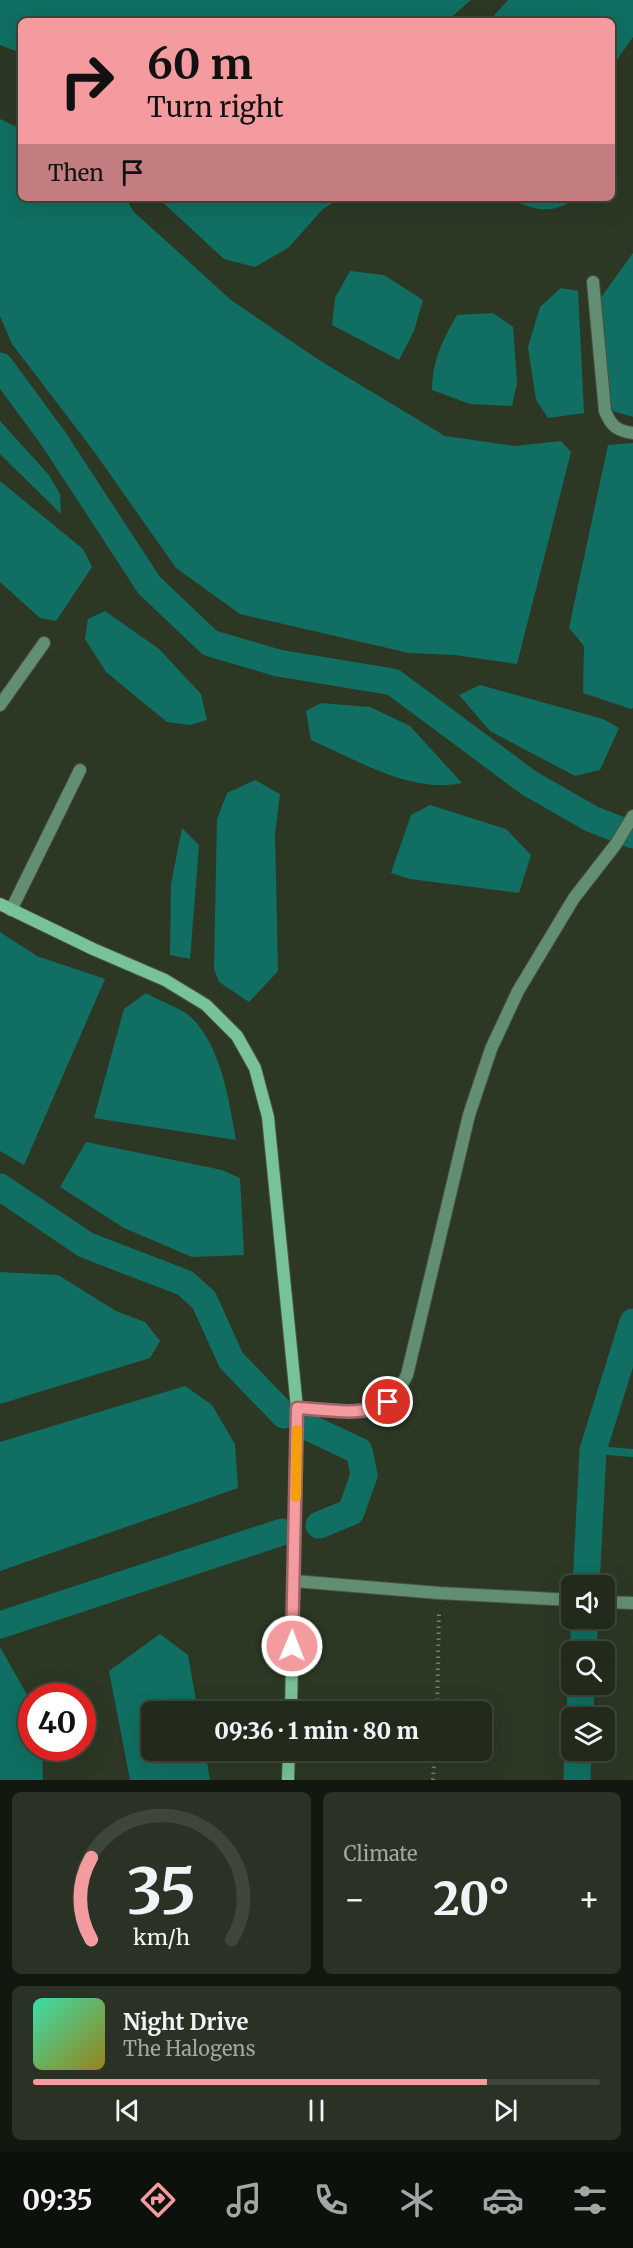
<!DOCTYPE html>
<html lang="en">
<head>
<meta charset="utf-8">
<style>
	:root { --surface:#212a1b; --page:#293224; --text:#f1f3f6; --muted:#a2a7a3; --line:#3e463a; --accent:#f49b9f }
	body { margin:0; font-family:Merriweather,serif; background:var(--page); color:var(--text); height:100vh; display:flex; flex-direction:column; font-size:22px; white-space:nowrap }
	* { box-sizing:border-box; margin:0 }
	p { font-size:20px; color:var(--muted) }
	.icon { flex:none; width:33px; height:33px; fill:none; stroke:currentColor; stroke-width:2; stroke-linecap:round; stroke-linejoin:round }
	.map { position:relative; height:1780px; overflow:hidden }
	.details { display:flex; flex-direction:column; gap:12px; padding:12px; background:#12170f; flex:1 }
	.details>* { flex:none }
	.banner { position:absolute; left:18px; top:18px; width:597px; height:183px; border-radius:9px; box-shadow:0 6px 24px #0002,0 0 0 2px var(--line); background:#f49b9f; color:#111; overflow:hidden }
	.tools { position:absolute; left:561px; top:1575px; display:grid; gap:12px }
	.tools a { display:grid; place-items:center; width:54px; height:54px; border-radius:9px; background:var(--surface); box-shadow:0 6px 24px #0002,0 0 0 2px var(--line); font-size:30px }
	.speed { position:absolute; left:18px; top:1683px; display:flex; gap:12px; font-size:30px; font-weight:700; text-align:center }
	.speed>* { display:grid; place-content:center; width:78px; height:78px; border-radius:50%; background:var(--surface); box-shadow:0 6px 24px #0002,0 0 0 2px var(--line); line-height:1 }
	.speed .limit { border:9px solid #d22; background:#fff; color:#111 }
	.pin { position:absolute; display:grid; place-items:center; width:51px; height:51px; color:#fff; margin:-26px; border:3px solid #fff; border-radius:50%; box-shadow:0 2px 6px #0007 }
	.me { position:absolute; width:66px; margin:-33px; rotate:1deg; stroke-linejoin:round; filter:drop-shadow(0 0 4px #0008) }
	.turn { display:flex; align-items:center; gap:21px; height:126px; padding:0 30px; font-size:27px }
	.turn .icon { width:78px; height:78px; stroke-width:2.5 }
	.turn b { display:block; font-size:42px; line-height:51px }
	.then { display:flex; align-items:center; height:57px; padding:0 30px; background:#0003; gap:12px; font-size:22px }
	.big { font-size:45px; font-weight:800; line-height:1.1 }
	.details .widget { flex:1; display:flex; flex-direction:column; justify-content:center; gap:9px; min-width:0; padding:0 21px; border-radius:9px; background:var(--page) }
	.details .dial { align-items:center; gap:0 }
	.dial svg { height:156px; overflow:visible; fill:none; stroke:var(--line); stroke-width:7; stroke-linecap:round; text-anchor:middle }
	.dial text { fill:var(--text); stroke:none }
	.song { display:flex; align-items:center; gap:18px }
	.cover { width:72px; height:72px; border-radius:9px; background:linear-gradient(135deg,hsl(160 70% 55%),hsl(50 70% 35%)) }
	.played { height:6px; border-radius:3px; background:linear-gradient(90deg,var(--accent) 80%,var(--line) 80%) }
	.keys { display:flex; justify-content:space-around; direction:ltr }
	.heat { display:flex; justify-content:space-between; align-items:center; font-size:33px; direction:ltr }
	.details .tiles { flex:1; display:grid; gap:12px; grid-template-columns:1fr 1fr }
	.widget:last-child { grid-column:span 2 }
	.trip { position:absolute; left:141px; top:1701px; width:351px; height:60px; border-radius:9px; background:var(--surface); box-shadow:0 6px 24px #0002,0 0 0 2px var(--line); font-weight:800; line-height:60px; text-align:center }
	.dock { display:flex; height:96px; justify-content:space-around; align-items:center; background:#0d110b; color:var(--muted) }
	.dock .icon { width:42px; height:42px }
	.dock .active { color:var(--accent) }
	.dock b { font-size:27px; color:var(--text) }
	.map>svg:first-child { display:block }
</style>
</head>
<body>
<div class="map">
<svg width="633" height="1780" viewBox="0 0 633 1780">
	<rect width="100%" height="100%" fill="#2c3824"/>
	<g fill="#106f62">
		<path d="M0,0H471L447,21H21V53L0,45Z"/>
		<path d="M508,0H633V37L612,67V21H489Z"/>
		<path d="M0,119L21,129V198H126L133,211L231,300L319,360L445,436L515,446L561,441L571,452L517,664L455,655L409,653L240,614L176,568L93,450L12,344L0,316Z"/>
		<path d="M158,198H341L323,209L288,248L255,267L224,259Z"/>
		<path d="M508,198H576C550,216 535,210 508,198Z"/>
		<path d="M633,253V417L613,411L605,385L597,303Z"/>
		<path d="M350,271L384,275L423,300L414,331L399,360L332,325L335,298Z"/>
		<path d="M561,288L578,291L584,413L548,418L536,400L528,347L540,307Z"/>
		<path d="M493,313L513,327L517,383L512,406L470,404L432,390C432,361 443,339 457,315Z"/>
		<path d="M0,421L49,475L60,494L61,514L0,454Z"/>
		<path d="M633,443V708L631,709L583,693L584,646L569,628L608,445Z"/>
		<path d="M0,481L83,549L92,567L56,621L40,618L0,582Z"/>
		<path d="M105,611L159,649L201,694L207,720L190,725L167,722L106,672L85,639L88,619Z"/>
		<path d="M480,685L603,719L619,728L600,770L575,776L490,731L459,695Z"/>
		<path d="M321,703L370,707L410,726L462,783C411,794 357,760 311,740L306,711Z"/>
		<path d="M255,780L280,794L275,834L278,971L249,1002L219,982L214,969L217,819L227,793Z"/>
		<path d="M430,805L506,829L531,855L519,893L410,879L391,873L411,815Z"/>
		<path d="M182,828L199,845L190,959L170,955L171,884Z"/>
		<path d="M0,932L37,956L105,979L24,1165L0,1151Z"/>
		<path d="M146,993C158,1000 172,1005 184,1012C220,1036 229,1101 236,1140L94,1118L124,1009Z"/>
		<path d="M86,1142L222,1170L240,1178L244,1255L192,1257L124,1228L60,1187Z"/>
		<path d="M0,1272L58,1275L116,1311L145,1322L160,1341L150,1358L0,1404Z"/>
		<path d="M185,1386L212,1405L235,1444L238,1488L0,1571V1442Z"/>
		<path d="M160,1634L188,1655L198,1711L152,1712V1750L205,1751L210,1780H130L109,1671Z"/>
		<path d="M0,1647L31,1702L32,1748H42L43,1780H0Z"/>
	</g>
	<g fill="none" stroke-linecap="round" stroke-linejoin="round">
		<path stroke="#106f62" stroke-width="8" d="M593,1450L633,1453"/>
		<g stroke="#106f62" stroke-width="27">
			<path d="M0,366L53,438L149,585L210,643L278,663L393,682L529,783L592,819L633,835"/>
			<path d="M0,1187L86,1245L185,1283L204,1300L231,1360L284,1415"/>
			<path d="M310,1428L359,1451L364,1475L351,1512L319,1525"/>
			<path d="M586,1586L593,1450L633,1322"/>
			<path d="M0,1625L282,1532"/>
			<path d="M583,1652L585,1618"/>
			<path d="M580,1718L581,1684"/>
			<path d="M577,1780L578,1750"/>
		</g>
		<defs>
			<g id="street">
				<path d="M593,282L605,411C611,426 617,431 633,433"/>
				<path d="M0,705L44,643"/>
				<path d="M11,910L80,770"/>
				<path d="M297,1408C342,1410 384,1424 407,1375L469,1115L491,1049L518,991L574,898L616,844L633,816"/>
				<path d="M294,1581L439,1593L572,1600"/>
				<path d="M604,1602L633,1603"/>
			</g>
			<g id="secondary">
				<path d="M0,904L93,949L165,980L206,1005L237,1036L255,1068L268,1117L297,1408L291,1712"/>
				<path d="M288,1780L289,1750"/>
			</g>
		</defs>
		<use href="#street" stroke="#485340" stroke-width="14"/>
		<use href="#secondary" stroke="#485340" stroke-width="14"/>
		<g stroke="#747e6d" stroke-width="4" stroke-dasharray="1.5 4.5" stroke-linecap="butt">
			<path d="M437,1712L439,1612"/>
			<path d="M433,1780L435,1750"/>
		</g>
		<use href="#street" stroke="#628f73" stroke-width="12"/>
		<use href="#secondary" stroke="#78c297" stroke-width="12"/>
	</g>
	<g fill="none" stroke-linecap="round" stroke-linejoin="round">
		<defs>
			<path id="route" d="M292,1646L297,1408C326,1409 362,1418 388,1402"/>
		</defs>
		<use href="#route" stroke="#9f6567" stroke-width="15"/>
		<use href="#route" stroke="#f49b9f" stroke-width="10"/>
		<path stroke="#f59e0b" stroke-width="10" d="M296,1497L297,1430"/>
	</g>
</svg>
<div class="tools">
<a><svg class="icon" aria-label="sound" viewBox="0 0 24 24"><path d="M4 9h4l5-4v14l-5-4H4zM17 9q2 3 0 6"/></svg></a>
<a><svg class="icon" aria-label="search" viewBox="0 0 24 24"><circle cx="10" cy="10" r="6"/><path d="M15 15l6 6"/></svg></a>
<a><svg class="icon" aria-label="layers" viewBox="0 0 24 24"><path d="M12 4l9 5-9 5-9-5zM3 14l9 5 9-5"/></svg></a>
</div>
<div class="speed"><div class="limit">40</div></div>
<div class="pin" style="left:388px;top:1402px;background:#d93025"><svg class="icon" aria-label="arrive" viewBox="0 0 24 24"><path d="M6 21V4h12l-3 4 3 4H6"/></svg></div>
<svg class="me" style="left:292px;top:1646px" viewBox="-20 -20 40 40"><circle r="17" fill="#f49b9f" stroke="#fff" stroke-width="3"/><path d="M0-11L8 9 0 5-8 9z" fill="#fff"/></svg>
<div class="trip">09:36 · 1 min · 80 m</div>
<div class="banner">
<div class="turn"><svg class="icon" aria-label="right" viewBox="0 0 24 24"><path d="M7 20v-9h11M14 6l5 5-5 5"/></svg><div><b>60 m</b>Turn right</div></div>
<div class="then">Then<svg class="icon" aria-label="arrive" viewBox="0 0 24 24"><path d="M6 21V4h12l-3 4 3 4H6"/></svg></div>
</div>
</div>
<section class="details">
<div class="tiles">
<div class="widget dial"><svg viewBox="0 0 100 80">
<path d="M14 69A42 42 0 1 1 86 69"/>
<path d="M14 69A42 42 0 0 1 14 27" stroke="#f49b9f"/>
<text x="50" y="56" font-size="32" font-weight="700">35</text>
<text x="50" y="72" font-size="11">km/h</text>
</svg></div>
<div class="widget"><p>Climate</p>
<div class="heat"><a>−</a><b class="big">20°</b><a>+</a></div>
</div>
<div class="widget">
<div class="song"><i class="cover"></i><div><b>Night Drive</b><p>The Halogens</p></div></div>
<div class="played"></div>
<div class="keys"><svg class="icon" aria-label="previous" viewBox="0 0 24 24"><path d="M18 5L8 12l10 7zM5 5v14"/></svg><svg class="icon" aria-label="pause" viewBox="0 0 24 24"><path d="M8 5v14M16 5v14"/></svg><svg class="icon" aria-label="next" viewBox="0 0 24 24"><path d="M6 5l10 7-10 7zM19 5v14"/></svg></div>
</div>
</div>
</section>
<nav class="dock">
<b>09:35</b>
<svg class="icon active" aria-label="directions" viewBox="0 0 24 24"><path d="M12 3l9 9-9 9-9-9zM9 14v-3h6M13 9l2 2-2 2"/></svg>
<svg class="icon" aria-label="music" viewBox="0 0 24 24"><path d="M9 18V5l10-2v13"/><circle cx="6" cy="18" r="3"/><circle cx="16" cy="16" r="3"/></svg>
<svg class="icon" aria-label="phone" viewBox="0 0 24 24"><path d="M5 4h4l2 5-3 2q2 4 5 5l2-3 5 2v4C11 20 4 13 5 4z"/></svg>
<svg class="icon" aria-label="climate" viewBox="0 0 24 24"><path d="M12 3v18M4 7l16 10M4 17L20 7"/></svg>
<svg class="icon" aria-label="car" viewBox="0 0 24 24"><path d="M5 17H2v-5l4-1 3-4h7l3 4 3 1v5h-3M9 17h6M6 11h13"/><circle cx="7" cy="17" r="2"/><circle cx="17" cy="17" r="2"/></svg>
<svg class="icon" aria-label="filters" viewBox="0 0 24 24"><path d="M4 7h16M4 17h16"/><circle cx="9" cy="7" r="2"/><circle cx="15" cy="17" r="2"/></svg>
</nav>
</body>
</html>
